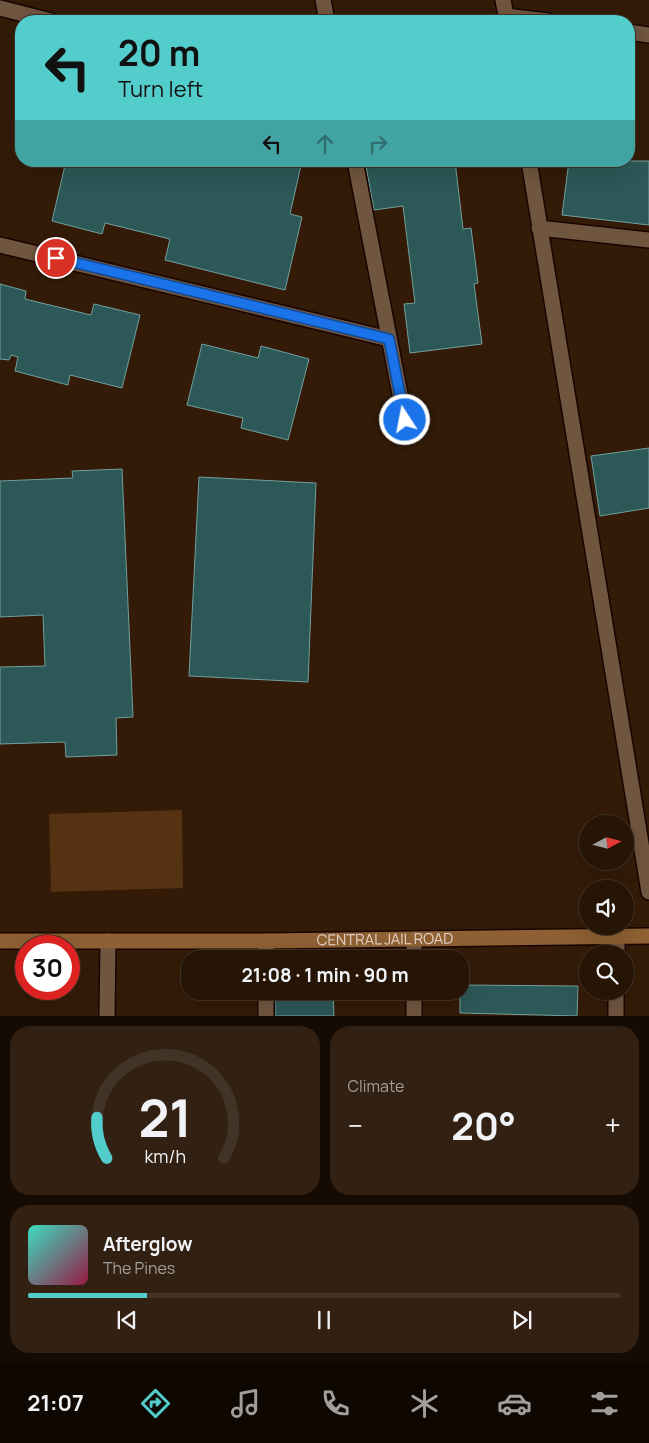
<!DOCTYPE html>
<html lang="en">
<head>
<meta charset="utf-8">
<style>
	:root { --surface:#261405; --page:#322113; --text:#f1f3f6; --muted:#a49e9a; --line:#423327; --accent:#53cdcb }
	body { margin:0; font-family:Manrope,sans-serif; background:var(--page); color:var(--text); height:100vh; display:flex; flex-direction:column; font-size:19px; white-space:nowrap }
	* { box-sizing:border-box; margin:0 }
	p { font-size:16px; color:var(--muted) }
	.icon { flex:none; width:28px; height:28px; fill:none; stroke:currentColor; stroke-width:2; stroke-linecap:round; stroke-linejoin:round }
	.map { position:relative; height:1016px; overflow:hidden }
	.sheet { display:flex; flex-direction:column; gap:10px; padding:10px; background:#150b03; flex:1 }
	.sheet>* { flex:none }
	.top-card { position:absolute; left:15px; top:15px; width:620px; height:152px; border-radius:20px; box-shadow:0 5px 20px #0002,0 0 0 1px var(--line); background:#53cdcb; color:#111; overflow:hidden }
	.needle { width:32px; rotate:83deg }
	.fabs { position:absolute; left:579px; top:815px; display:grid; gap:10px }
	.fabs a { display:grid; place-items:center; width:55px; height:55px; border-radius:50%; background:var(--surface); box-shadow:0 5px 20px #0002,0 0 0 1px var(--line); font-size:25px }
	.speed { position:absolute; left:15px; top:935px; display:flex; gap:10px; font-size:25px; font-weight:700; text-align:center }
	.speed>* { display:grid; place-content:center; width:65px; height:65px; border-radius:50%; background:var(--surface); box-shadow:0 5px 20px #0002,0 0 0 1px var(--line); line-height:1 }
	.speed .limit { border:8px solid #d22; background:#fff; color:#111 }
	.pin { position:absolute; display:grid; place-items:center; width:42px; height:42px; color:#fff; margin:-21px; border:2px solid #fff; border-radius:50%; box-shadow:0 1px 5px #0007 }
	.me { position:absolute; width:55px; margin:-28px; rotate:349deg; stroke-linejoin:round; filter:drop-shadow(0 0 4px #0008) }
	.turn { display:flex; align-items:center; gap:18px; height:105px; padding:0 20px; font-size:22px }
	.turn .icon { width:65px; height:65px; stroke-width:2.5 }
	.turn b { display:block; font-size:35px; line-height:42px }
	.lanes { display:flex; align-items:center; height:48px; padding:0 20px; background:#0003; justify-content:center; gap:25px; direction:ltr }
	.lanes .off { opacity:.35 }
	.big { font-size:38px; font-weight:700; line-height:1.1 }
	.sheet .widget { flex:1; display:flex; flex-direction:column; justify-content:center; gap:8px; min-width:0; padding:0 18px; border-radius:20px; background:var(--page) }
	.sheet .dial { align-items:center; gap:0 }
	.dial svg { height:130px; overflow:visible; fill:none; stroke:var(--line); stroke-width:7; stroke-linecap:round; text-anchor:middle }
	.dial text { fill:var(--text); stroke:none }
	.song { display:flex; align-items:center; gap:15px }
	.cover { width:60px; height:60px; border-radius:8px; background:linear-gradient(135deg,hsl(170 70% 55%),hsl(340 70% 35%)) }
	.played { height:5px; border-radius:2px; background:linear-gradient(90deg,var(--accent) 20%,var(--line) 20%) }
	.keys { display:flex; justify-content:space-around; direction:ltr }
	.heat { display:flex; justify-content:space-between; align-items:center; font-size:28px; direction:ltr }
	.sheet .tiles { flex:1; display:grid; gap:10px; grid-template-columns:1fr 1fr }
	.widget:last-child { grid-column:span 2 }
	.trip { position:absolute; left:181px; top:950px; width:288px; height:50px; border-radius:20px; background:var(--surface); box-shadow:0 5px 20px #0002,0 0 0 1px var(--line); font-weight:700; line-height:50px; text-align:center }
	.tab-bar { display:flex; height:80px; justify-content:space-around; align-items:center; background:#0f0802; color:var(--muted) }
	.tab-bar .icon { width:35px; height:35px }
	.tab-bar .selected { color:var(--accent) }
	.tab-bar b { font-size:22px; color:var(--text) }
	.map>svg:first-child { display:block }
</style>
</head>
<body>
<div class="map">
<svg width="649" height="1016" viewBox="0 0 649 1016">
	<rect width="100%" height="100%" fill="#331b07"/>
	<path fill="#553212" d="M182,810L183,888L51,892L49,814Z"/>
	<g fill="#2c5857" stroke="#739f9e">
		<path d="M66,161H302L290,214L302,217L285,290L165,260L170,239L105,223L102,234L52,221Z"/>
		<path d="M405,161H455L463,229L471,228L478,283L474,284L482,344L410,353L404,304L415,303L403,206L374,210L366,166Z"/>
		<path d="M569,161H649V225L562,215Z"/>
		<path d="M0,284L26,291L25,299L91,315L94,304L140,315L122,388L70,375L68,385L15,371L18,357L11,355L9,360L0,359Z"/>
		<path d="M202,344L258,358L261,346L309,359L288,440L241,428L243,418L187,405Z"/>
		<path d="M649,448V508L600,516L591,456Z"/>
		<path d="M122,469L133,717L116,718L117,755L66,757L65,742L0,744V667L45,666L43,615L0,617V481L73,478L72,471Z"/>
		<path d="M199,477L316,483L308,682L189,676Z"/>
		<path d="M460,985L578,986L577,1016L460,1013Z"/>
		<path d="M333,991L334,1016H275V992Z"/>
	</g>
	<g fill="none" stroke-linecap="round" stroke-linejoin="round">
		<defs>
			<g id="street">
				<path d="M323,0L327,21"/>
				<path d="M503,0L507,21"/>
				<path d="M0,8L51,21"/>
				<path d="M506,16L548,21"/>
				<path d="M629,32L649,35"/>
				<path d="M355,161L405,420"/>
				<path d="M529,161L649,892"/>
				<path d="M539,228L649,240"/>
				<path d="M0,245L389,339"/>
				<path d="M414,939V959"/>
				<path d="M617,954V935"/>
				<path d="M266,959V941"/>
				<path d="M414,991V1016"/>
				<path d="M107,1016L108,941"/>
				<path d="M266,1016V991"/>
				<path d="M616,1016V991"/>
			</g>
			<g id="secondary">
				<path id="s1" d="M0,941H266L649,936"/>
			</g>
		</defs>
		<use href="#street" stroke="#190500" stroke-width="18"/>
		<use href="#secondary" stroke="#190500" stroke-width="18"/>
		<use href="#street" stroke="#70553f" stroke-width="15"/>
		<use href="#secondary" stroke="#8e6033" stroke-width="15"/>
	</g>
	<g fill="none" stroke-linecap="round" stroke-linejoin="round">
		<defs>
			<path id="route" d="M56,258L389,339L405,420"/>
		</defs>
		<use href="#route" stroke="#114b97" stroke-width="12"/>
		<use href="#route" stroke="#1a73e8" stroke-width="9"/>
	</g>
	<g text-anchor="middle" stroke-width="5" stroke-linejoin="round" paint-order="stroke">
		<g font-size="15" fill="#e2d2c6" stroke="#130903">
			<text dy="5" stroke="none"><textPath href="#s1" startOffset="385">CENTRAL JAIL ROAD</textPath></text>
		</g>
	</g>
</svg>
<div class="fabs">
<a><svg class="needle" viewBox="-14 -14 28 28"><path d="M0-13l5 13h-10z" fill="#e53935"/><path d="M0 13l5-13h-10z" fill="#a49e9a"/></svg></a>
<a><svg class="icon" aria-label="sound" viewBox="0 0 24 24"><path d="M4 9h4l5-4v14l-5-4H4zM17 9q2 3 0 6"/></svg></a>
<a><svg class="icon" aria-label="search" viewBox="0 0 24 24"><circle cx="10" cy="10" r="6"/><path d="M15 15l6 6"/></svg></a>
</div>
<div class="speed"><div class="limit">30</div></div>
<div class="pin" style="left:56px;top:258px;background:#d93025"><svg class="icon" aria-label="arrive" viewBox="0 0 24 24"><path d="M6 21V4h12l-3 4 3 4H6"/></svg></div>
<svg class="me" style="left:405px;top:420px" viewBox="-20 -20 40 40"><circle r="17" fill="#1a73e8" stroke="#fff" stroke-width="3"/><path d="M0-11L8 9 0 5-8 9z" fill="#fff"/></svg>
<div class="trip">21:08 · 1 min · 90 m</div>
<div class="top-card">
<div class="turn"><svg class="icon" aria-label="left" viewBox="0 0 24 24"><path d="M17 20v-9H6M10 6l-5 5 5 5"/></svg><div><b>20 m</b>Turn left</div></div>
<div class="lanes"><svg class="icon" aria-label="left" viewBox="0 0 24 24"><path d="M17 20v-9H6M10 6l-5 5 5 5"/></svg><svg class="icon off" aria-label="ahead" viewBox="0 0 24 24"><path d="M12 20V5M6 11l6-6 6 6"/></svg><svg class="icon off" aria-label="right" viewBox="0 0 24 24"><path d="M7 20v-9h11M14 6l5 5-5 5"/></svg></div>
</div>
</div>
<section class="sheet">
<div class="tiles">
<div class="widget dial"><svg viewBox="0 0 100 80">
<path d="M14 69A42 42 0 1 1 86 69"/>
<path d="M14 69A42 42 0 0 1 8 44" stroke="#53cdcb"/>
<text x="50" y="56" font-size="32" font-weight="700">21</text>
<text x="50" y="72" font-size="11">km/h</text>
</svg></div>
<div class="widget"><p>Climate</p>
<div class="heat"><a>−</a><b class="big">20°</b><a>+</a></div>
</div>
<div class="widget">
<div class="song"><i class="cover"></i><div><b>Afterglow</b><p>The Pines</p></div></div>
<div class="played"></div>
<div class="keys"><svg class="icon" aria-label="previous" viewBox="0 0 24 24"><path d="M18 5L8 12l10 7zM5 5v14"/></svg><svg class="icon" aria-label="pause" viewBox="0 0 24 24"><path d="M8 5v14M16 5v14"/></svg><svg class="icon" aria-label="next" viewBox="0 0 24 24"><path d="M6 5l10 7-10 7zM19 5v14"/></svg></div>
</div>
</div>
</section>
<nav class="tab-bar">
<b>21:07</b>
<svg class="icon selected" aria-label="directions" viewBox="0 0 24 24"><path d="M12 3l9 9-9 9-9-9zM9 14v-3h6M13 9l2 2-2 2"/></svg>
<svg class="icon" aria-label="music" viewBox="0 0 24 24"><path d="M9 18V5l10-2v13"/><circle cx="6" cy="18" r="3"/><circle cx="16" cy="16" r="3"/></svg>
<svg class="icon" aria-label="phone" viewBox="0 0 24 24"><path d="M5 4h4l2 5-3 2q2 4 5 5l2-3 5 2v4C11 20 4 13 5 4z"/></svg>
<svg class="icon" aria-label="climate" viewBox="0 0 24 24"><path d="M12 3v18M4 7l16 10M4 17L20 7"/></svg>
<svg class="icon" aria-label="car" viewBox="0 0 24 24"><path d="M5 17H2v-5l4-1 3-4h7l3 4 3 1v5h-3M9 17h6M6 11h13"/><circle cx="7" cy="17" r="2"/><circle cx="17" cy="17" r="2"/></svg>
<svg class="icon" aria-label="filters" viewBox="0 0 24 24"><path d="M4 7h16M4 17h16"/><circle cx="9" cy="7" r="2"/><circle cx="15" cy="17" r="2"/></svg>
</nav>
</body>
</html>
